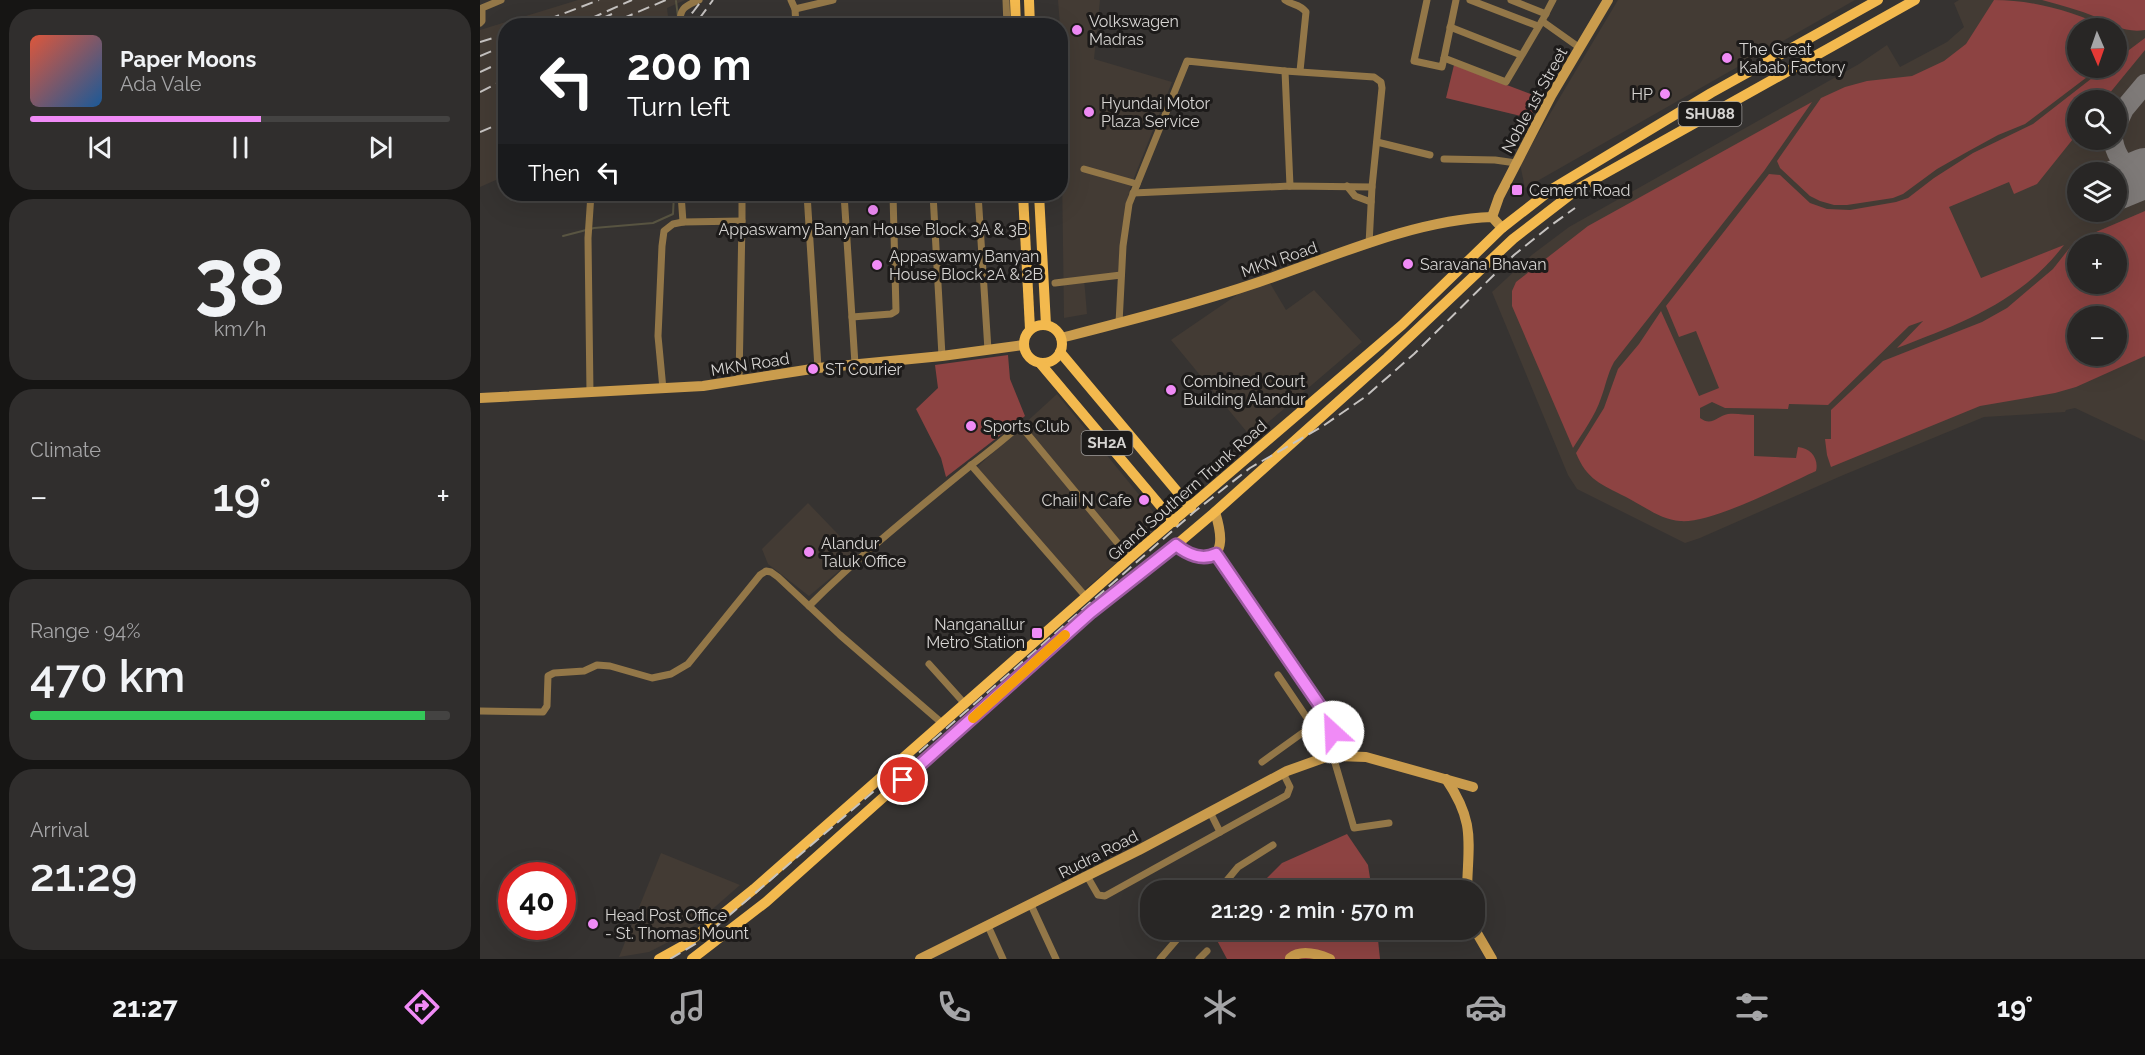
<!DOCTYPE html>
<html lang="en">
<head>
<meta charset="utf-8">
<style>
	:root { --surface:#282625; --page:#302e2d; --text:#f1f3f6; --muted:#a5a5a7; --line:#444342; --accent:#f08bf6 }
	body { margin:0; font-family:Raleway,sans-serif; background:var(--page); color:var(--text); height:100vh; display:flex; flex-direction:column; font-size:22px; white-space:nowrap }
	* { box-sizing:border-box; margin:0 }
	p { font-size:20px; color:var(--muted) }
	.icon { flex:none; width:33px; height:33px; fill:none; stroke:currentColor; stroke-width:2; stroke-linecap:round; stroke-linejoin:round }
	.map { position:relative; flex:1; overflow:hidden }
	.panel { display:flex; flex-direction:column; gap:9px; padding:9px; background:#161514; width:480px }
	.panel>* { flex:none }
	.top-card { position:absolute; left:18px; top:18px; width:570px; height:183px; border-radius:24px; box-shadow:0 6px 24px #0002,0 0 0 2px var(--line); background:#202124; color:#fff; overflow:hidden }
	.needle { width:39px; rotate:178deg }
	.tools { position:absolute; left:1587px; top:18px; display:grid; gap:12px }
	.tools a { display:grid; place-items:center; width:60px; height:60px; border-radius:50%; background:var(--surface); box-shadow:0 6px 24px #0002,0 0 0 2px var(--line); font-size:30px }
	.speed { position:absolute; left:18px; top:862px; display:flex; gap:12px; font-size:30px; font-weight:700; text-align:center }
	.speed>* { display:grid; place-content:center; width:78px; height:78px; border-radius:50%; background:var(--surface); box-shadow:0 6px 24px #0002,0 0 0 2px var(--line); line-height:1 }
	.speed .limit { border:9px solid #d22; background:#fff; color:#111 }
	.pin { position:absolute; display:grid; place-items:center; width:51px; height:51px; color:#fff; margin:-26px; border:3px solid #fff; border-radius:50%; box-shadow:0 2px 6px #0007 }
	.me { position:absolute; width:66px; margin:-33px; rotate:335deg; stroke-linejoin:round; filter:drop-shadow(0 0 4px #0008) }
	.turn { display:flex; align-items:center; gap:21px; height:126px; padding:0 30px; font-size:27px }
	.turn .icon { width:78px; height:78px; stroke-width:2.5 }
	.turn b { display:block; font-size:42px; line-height:51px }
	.then { display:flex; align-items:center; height:57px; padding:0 30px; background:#0003; gap:12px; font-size:22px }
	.big { font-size:45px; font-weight:600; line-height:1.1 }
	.panel .tile { flex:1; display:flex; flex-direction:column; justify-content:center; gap:9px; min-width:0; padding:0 21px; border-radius:24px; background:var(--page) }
	.panel .dial { align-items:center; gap:0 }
	.dial b { font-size:78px; line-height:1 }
	.song { display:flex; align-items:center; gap:18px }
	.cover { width:72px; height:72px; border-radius:9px; background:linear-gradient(135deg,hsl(10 70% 55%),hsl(210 70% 35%)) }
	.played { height:6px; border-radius:3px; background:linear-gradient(90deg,var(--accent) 55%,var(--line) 55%) }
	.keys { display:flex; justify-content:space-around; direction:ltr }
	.heat { display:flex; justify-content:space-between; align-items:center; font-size:33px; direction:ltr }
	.charge { height:9px; border-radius:4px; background:linear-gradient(90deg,#34c759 94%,var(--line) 0) }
	.trip { position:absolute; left:660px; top:880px; width:345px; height:60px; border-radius:24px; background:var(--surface); box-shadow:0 6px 24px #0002,0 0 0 2px var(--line); font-weight:600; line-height:60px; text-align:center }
	.tab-bar { display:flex; height:96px; justify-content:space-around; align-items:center; background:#100f0f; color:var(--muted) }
	.tab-bar .icon { width:42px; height:42px }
	.tab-bar .selected { color:var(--accent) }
	.tab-bar b { font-size:27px; color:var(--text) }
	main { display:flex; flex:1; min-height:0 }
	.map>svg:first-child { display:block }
</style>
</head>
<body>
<main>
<section class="panel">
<div class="tile">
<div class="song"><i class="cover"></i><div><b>Paper Moons</b><p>Ada Vale</p></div></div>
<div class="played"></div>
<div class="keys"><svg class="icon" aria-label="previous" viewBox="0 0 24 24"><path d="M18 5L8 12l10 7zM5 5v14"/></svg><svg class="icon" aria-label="pause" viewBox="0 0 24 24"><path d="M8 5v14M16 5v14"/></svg><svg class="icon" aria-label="next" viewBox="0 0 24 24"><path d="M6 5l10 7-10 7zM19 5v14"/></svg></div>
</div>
<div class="tile dial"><b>38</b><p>km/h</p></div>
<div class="tile"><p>Climate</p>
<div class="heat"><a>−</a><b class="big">19°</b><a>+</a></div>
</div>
<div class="tile"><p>Range · 94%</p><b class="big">470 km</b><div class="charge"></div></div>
<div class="tile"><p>Arrival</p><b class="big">21:29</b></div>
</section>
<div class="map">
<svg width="1665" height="959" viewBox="0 0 1665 959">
	<rect width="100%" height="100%" fill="#363331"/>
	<g fill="#433b34" fill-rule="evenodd">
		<path d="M98,0H205L187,8L189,25L26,26L25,176L0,187V30Z"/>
		<path d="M578,0H620L614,59L692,82L650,188L642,228L638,273L604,278L607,314L584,318L580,26Z"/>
		<path d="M1138,0H1375L1045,188L1040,164Z"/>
		<path d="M1479,0H1665V441L1595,408L1586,410L1585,412L1504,417L1361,476L1220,538L1205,543L1097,489L1088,475L1012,292L1053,254L1089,227L1379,64L1407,45L1420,67L1467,42L1484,27L1474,3ZM1598,28H1636V68H1598ZM1598,100H1636V140H1598ZM1598,172H1636V212H1598ZM1598,244H1636V284H1598ZM1598,316H1636V356H1598Z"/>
		<path d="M788,280L806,310L834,290L882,342L771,437L691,340L770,286Z"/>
		<path d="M577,394L678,518L680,525L602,592L495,469Z"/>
		<path d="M328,503L378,555L329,596L288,564L282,549Z"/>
		<path d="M181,853L260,885L204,934L169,952L139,957Z"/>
	</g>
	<g fill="#8d4342" fill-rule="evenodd">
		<path d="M1514,0C1552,0 1593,11 1627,28H1598V68H1619L1545,124L1518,135L1487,152L1457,169L1423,194L1413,198L1367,205H1354L1340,201L1330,196L1300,168L1297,161L1341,98L1365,87L1387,81L1432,76L1464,61L1486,44Z"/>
		<path d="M1562,0H1665V30C1646,33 1633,25 1616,17C1599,10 1580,5 1562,0Z"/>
		<path d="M1665,38V50L1624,100H1598L1597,134L1557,184L1534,194L1529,182L1469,207L1501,278L1584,245C1540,302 1482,323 1417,348L1443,321L1429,326L1348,405L1309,404L1308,409L1245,408L1232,402L1220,408V418C1232,427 1237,416 1248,414C1256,413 1266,415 1274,415V456L1316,458L1318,447C1331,448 1339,459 1336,471C1305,485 1231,524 1200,521C1181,520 1162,505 1146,497C1121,484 1107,480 1096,453L1124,408L1138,369L1159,344L1181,311L1219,396L1239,388L1216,331L1199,337L1186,306L1289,174L1300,175L1330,203L1347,209L1370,210L1416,202L1428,198L1454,178L1493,153L1553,124L1625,68H1636L1637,59Z"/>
		<path d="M974,65L1061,98L1052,114L1045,117L966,98Z"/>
		<path d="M1332,102L1284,171L1134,362C1127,375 1126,385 1121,398C1115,416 1103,432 1093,448L1032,306V291L1036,282L1108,226Z"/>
		<path d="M1665,211V356L1596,387L1575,393L1500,406L1351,467L1347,455L1345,439H1351V410L1403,361L1502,322L1527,308L1573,269L1595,241ZM1598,244H1636V284H1598ZM1598,316H1636V356H1598Z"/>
		<path d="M528,355L530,379L545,416L466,477L461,458L436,409L458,388L455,365Z"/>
		<path d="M867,834L888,865L892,891H774L802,863Z"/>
		<path d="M735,930H897L900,959H747L733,933Z"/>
	</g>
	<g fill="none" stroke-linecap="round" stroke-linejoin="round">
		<g stroke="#595542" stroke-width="2">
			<path d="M196,1L198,17"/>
			<path d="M83,236L114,228L173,223L193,214L194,194"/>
		</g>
		<g stroke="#7e7a78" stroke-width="20">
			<path d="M1636,126L1644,109L1665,84"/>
			<path d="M1633,140C1636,156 1646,173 1665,172"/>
		</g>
		<path stroke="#7e7a78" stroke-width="50" d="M1636,185L1665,173"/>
		<g stroke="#937748" stroke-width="7">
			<path d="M311,0L315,9L316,26"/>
			<path d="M526,0L527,26"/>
			<path d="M805,0C813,6 819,3 826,12L820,71"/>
			<path d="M947,0L934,61L962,67L964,58"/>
			<path d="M976,0L964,58L1026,82L1062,21"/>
			<path d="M990,0L1058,26"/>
			<path d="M1031,0L1066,14"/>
			<path d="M1073,0L1062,21L1100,48"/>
			<path d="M315,9L353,0"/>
			<path d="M0,23L2,21V8L21,0"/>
			<path d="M200,26C199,9 204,6 219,0"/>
			<path d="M303,26L316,19"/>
			<path d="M970,27L1041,55"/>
			<path d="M805,71L810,186"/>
			<path d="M897,142L950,155"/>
			<path d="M964,159L1015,160L1036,163"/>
			<path d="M604,169L657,184"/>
			<path d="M867,186L875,196L891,202"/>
			<path d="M653,193L810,186L892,187"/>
			<path d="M201,194L203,222L262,221L259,380"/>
			<path d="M262,194V221"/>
			<path d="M327,194L338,368"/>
			<path d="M364,194L375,364"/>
			<path d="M453,194L462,356"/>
			<path d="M498,194L508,350"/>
			<path d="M575,283L641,275"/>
			<path d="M372,317L411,314L416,311L413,194"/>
			<path d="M639,323L643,246L649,204L707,61L805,71L894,77L901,82L902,88L892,187L889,244"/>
			<path d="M183,389L178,336L182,246L184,231L193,224L203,222"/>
			<path d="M110,393L108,238L111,194"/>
			<path d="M491,465L607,598"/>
			<path d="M329,606C379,556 435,511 490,466C507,453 524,440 540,425L650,558"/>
			<path d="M449,664L485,704"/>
			<path d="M798,675L842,740"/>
			<path d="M0,711L63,712L67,706L68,676L74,673L104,671L117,665L130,666L172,678L191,674L208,664L280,575L286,571L291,572L298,577L360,635L463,724"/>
			<path d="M853,756L874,828L909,823"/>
			<path d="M782,762L832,726"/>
			<path d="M730,812L740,832"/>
			<path d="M607,876L618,895L625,896L807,795L810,787L803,773"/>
			<path d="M738,891L758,867L793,845"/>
			<path d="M551,905L576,959"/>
			<path d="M508,926L523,959"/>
			<path d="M680,959L705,930"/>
			<path d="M719,959L727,951"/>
		</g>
		<g stroke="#ca9c4d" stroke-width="10">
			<path d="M1012,217L1019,197L1071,96L1128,0"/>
			<path d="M581,338C647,321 714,304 779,282C853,257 933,220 1012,217L1022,228"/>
			<path d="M0,398L223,386L338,368L462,356L543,345"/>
			<path d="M696,545C704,552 712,556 722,557C748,559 740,528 735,512"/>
			<path d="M736,554L849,719L853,732"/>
			<circle cx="854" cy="744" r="12"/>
			<path d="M857,756L886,757L993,787"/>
			<path d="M966,779C996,823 988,842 987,891"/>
			<path d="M994,928L1012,959"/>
			<path d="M810,958C821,949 838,954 850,959"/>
			<path d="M440,959L659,850L807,771L849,756"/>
		</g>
		<g stroke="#f3b94e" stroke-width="10">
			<path d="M535,0L536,26"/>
			<path d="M549,0L550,26"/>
			<path d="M543,194L550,329"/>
			<path d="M559,194L566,325"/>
			<circle cx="563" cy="344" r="19"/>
			<path d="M580,352L711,508"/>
			<path d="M560,363L694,522"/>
			<path d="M179,959L206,944L274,889L650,558L922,325L1022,228L1072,189L1231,93L1398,0"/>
			<path d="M212,959L286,902L611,612L689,551L735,512L907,358L1033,239L1099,188L1435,0"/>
		</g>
		<g stroke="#c5c2c0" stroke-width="2" stroke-dasharray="12 6" stroke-linecap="butt">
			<path d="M219,19L233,0"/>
			<path d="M51,26L119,0"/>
			<path d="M94,26L152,0"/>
			<path d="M105,26L132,14"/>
			<path d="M125,26L186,0"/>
			<path d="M199,26L213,12L222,0"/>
			<path d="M0,42L26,34"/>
			<path d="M0,56L26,45"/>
			<path d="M0,72L26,60"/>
			<path d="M0,92L26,79"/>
			<path d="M0,132L26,121"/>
			<path d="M190,959L217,943L428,762L714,512L770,468L843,426L885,397L934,354L1034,255L1070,226L1095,208"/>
		</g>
	</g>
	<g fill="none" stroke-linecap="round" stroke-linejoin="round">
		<defs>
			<path id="route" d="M423,780L611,612L696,545C707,554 722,561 736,554L849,719L853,732"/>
		</defs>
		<use href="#route" stroke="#9c5aa0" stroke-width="15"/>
		<use href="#route" stroke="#f08bf6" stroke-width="10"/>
		<path stroke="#f59e0b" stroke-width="10" d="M493,718L585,635"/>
	</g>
	<g fill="#f08bf6" stroke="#1d1b1a" stroke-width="2">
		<circle cx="597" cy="30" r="6"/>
		<circle cx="1247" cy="58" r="6"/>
		<circle cx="1185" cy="94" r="6"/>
		<circle cx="609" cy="112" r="6"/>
		<rect x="1031" y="184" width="12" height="12" rx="3"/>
		<circle cx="393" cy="210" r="6"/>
		<circle cx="928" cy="264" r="6"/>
		<circle cx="397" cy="265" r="6"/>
		<circle cx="333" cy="369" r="6"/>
		<circle cx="691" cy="390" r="6"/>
		<circle cx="491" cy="426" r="6"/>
		<circle cx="664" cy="500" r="6"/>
		<circle cx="329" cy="552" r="6"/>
		<rect x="551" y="627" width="12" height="12" rx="3"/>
		<circle cx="113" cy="924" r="6"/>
	</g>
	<g text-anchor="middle" stroke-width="6" stroke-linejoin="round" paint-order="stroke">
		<g fill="#1d1b1a" stroke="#9e9c9b" stroke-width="1.5">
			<rect x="1198.5" y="102" width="63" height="24" rx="4.5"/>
			<rect x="601.5" y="431" width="51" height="24" rx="4.5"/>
		</g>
		<g font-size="15" font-weight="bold" fill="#d6d4d2">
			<text x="1230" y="119">SHU88</text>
			<text x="627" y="448">SH2A</text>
		</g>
		<g font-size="16" fill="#d6d4d2" stroke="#1d1b1a" text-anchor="start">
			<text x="609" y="27">Volkswagen<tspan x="609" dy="18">Madras</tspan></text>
			<text x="1259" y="55">The Great<tspan x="1259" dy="18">Kabab Factory</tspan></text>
			<text x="1173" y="100" text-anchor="end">HP</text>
			<text x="621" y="109">Hyundai Motor<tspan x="621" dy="18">Plaza Service</tspan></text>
			<text x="1049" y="196">Cement Road</text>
			<text x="393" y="235" text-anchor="middle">Appaswamy Banyan House Block 3A &amp; 3B</text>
			<text x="409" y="262">Appaswamy Banyan<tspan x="409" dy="18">House Block 2A &amp; 2B</tspan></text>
			<text x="940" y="270">Saravana Bhavan</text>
			<text x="345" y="375">ST Courier</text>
			<text x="703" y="387">Combined Court<tspan x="703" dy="18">Building Alandur</tspan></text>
			<text x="503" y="432">Sports Club</text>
			<text x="652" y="506" text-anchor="end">Chaii N Cafe</text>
			<text x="341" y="549">Alandur<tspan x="341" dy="18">Taluk Office</tspan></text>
			<text x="545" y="630" text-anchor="end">Nanganallur<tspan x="545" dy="18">Metro Station</tspan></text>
			<text x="125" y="921">Head Post Office<tspan x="125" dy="18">- St. Thomas Mount</tspan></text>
		</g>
		<g font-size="16" fill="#d6d4d2" stroke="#1d1b1a">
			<text transform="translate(1054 100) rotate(-61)" y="6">Noble 1st Street</text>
			<text transform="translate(799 259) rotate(-19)" y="6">MKN Road</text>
			<text transform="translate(270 364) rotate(-9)" y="6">MKN Road</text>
			<text transform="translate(707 490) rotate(-41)" y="6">Grand Southern Trunk Road</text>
			<text transform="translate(618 854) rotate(-27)" y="6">Rudra Road</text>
		</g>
	</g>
</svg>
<div class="tools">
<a><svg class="needle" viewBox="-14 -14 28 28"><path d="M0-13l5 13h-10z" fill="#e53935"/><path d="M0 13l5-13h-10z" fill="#a5a5a7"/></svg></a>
<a><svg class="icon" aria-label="search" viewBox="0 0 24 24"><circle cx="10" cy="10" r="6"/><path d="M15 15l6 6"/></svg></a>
<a><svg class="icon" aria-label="layers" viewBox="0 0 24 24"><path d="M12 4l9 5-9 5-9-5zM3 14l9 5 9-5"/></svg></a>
<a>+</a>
<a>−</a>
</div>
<div class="speed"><div class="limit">40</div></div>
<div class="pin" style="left:423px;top:780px;background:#d93025"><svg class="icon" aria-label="arrive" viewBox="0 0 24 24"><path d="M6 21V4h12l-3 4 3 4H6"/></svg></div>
<svg class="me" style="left:853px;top:732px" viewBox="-20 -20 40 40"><circle r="19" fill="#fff"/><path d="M0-13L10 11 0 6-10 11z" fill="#f08bf6"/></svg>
<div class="trip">21:29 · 2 min · 570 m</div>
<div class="top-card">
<div class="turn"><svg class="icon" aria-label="left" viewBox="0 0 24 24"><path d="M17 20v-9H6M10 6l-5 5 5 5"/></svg><div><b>200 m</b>Turn left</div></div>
<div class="then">Then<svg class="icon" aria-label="left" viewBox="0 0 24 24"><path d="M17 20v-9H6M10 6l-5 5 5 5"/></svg></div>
</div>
</div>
</main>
<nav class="tab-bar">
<b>21:27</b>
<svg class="icon selected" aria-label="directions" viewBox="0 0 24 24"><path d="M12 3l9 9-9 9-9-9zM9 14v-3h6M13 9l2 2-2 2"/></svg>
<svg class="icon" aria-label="music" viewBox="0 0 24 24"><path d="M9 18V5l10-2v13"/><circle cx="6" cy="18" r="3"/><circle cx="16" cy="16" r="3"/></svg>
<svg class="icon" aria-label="phone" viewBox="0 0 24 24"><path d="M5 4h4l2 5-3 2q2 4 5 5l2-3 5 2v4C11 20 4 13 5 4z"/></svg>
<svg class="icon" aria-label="climate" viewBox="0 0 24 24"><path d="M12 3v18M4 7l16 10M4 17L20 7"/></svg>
<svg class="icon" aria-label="car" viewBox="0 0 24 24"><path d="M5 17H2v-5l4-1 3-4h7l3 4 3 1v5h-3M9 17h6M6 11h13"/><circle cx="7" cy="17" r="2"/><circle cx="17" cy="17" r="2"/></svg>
<svg class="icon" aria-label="filters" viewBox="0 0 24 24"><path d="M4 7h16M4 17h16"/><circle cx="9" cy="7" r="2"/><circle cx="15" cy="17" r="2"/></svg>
<b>19°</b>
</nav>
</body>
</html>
